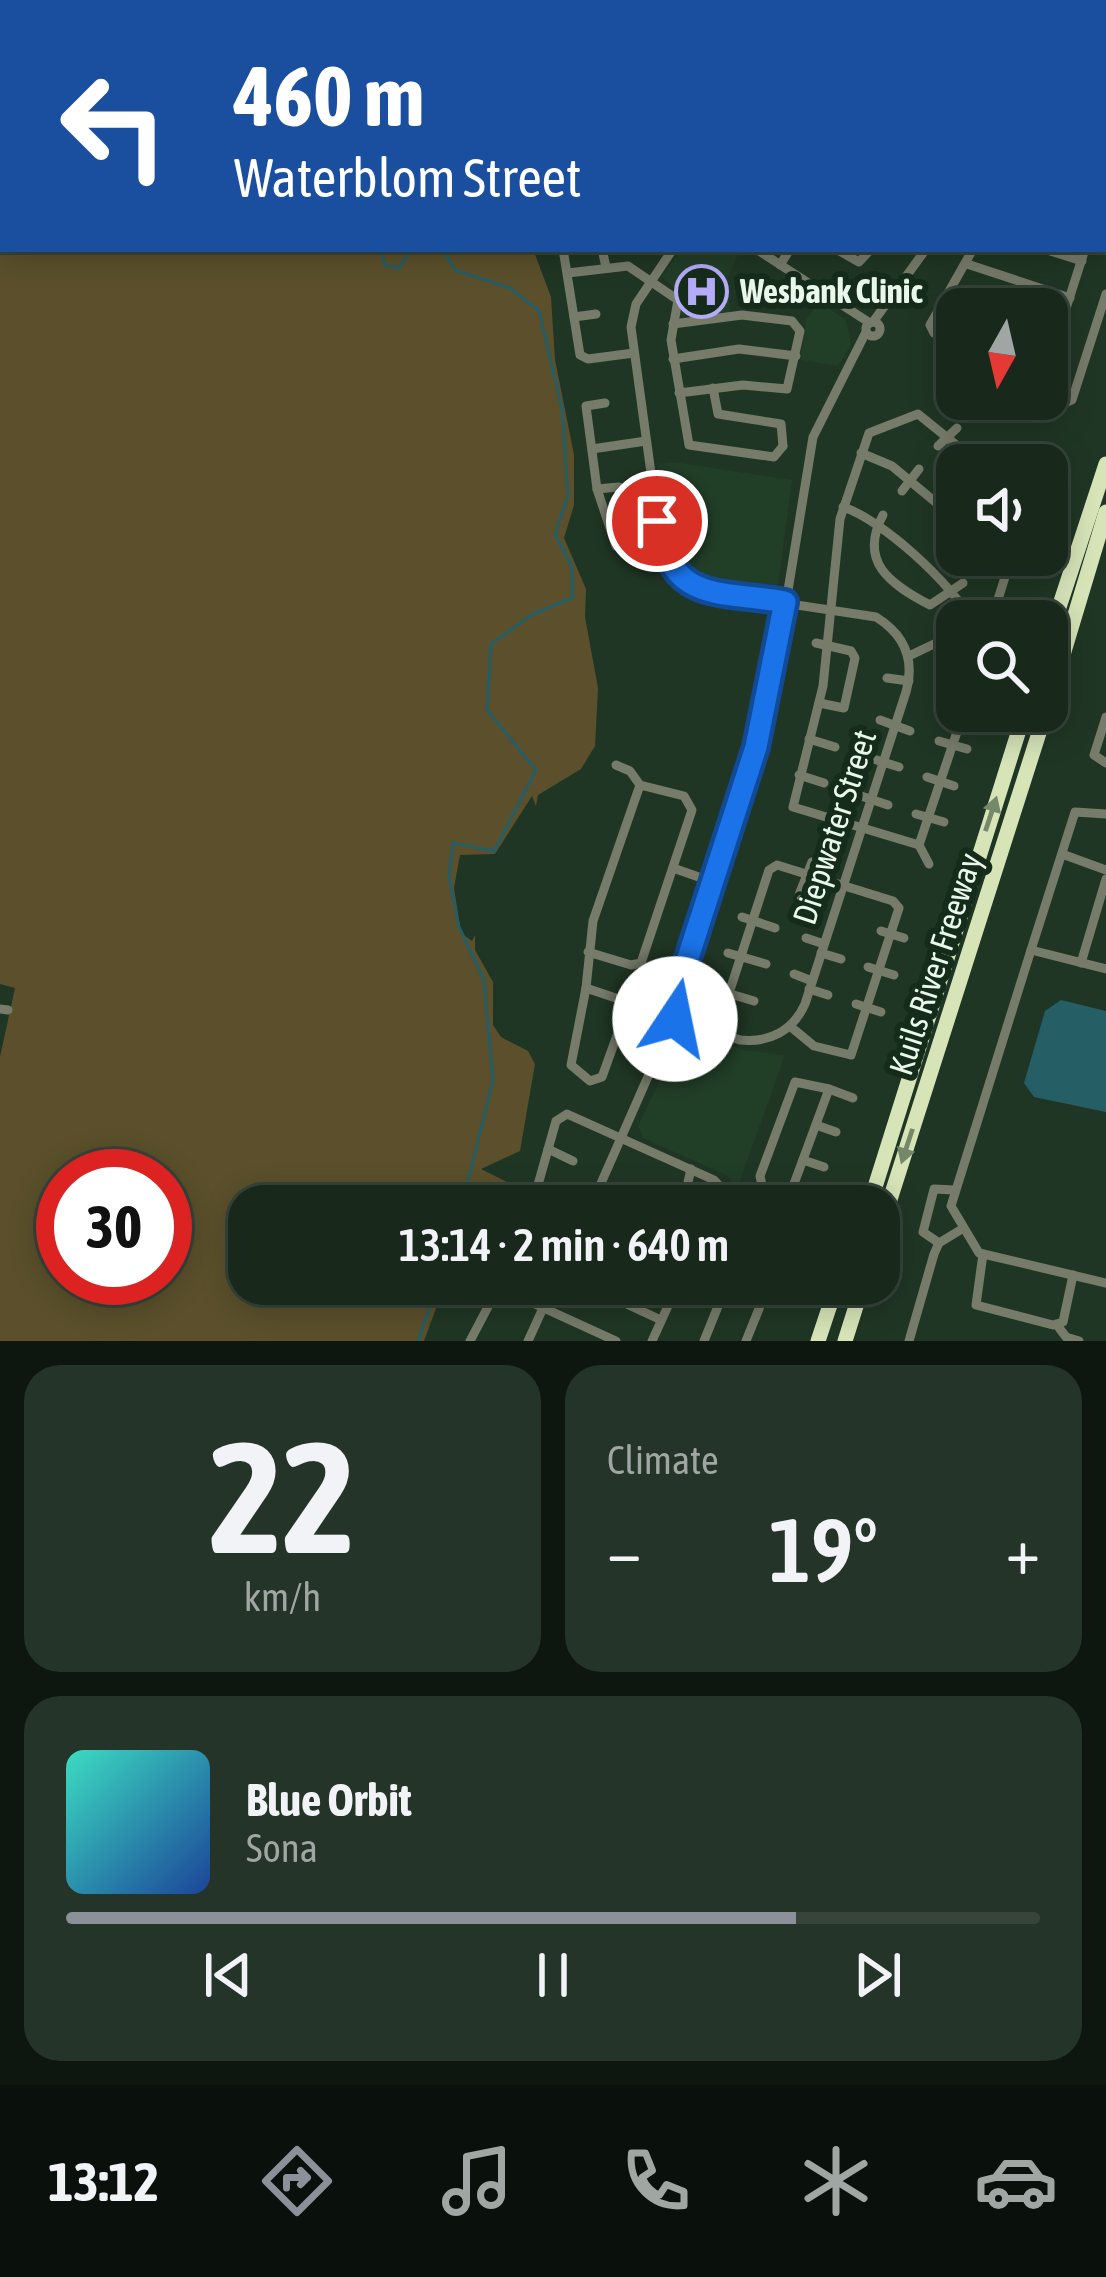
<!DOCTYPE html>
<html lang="en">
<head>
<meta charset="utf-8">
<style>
	:root { --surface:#18281b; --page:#253428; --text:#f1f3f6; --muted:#9fa6a3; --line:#36443a; --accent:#8c9099 }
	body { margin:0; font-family:"Asap Condensed",sans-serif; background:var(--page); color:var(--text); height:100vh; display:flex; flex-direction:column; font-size:45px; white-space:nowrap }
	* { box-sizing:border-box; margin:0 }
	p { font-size:39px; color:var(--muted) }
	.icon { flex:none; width:66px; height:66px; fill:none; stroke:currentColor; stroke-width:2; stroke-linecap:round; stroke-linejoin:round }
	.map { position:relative; height:1341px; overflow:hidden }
	.sheet { display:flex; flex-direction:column; gap:24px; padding:24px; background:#0d160f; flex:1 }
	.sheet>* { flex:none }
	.top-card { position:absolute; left:0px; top:0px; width:1107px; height:252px; box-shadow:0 6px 30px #0003,0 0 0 3px var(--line); background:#1a4fa0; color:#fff; overflow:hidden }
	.needle { width:78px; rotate:188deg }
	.controls { position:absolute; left:936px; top:288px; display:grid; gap:24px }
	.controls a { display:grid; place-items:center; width:132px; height:132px; border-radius:24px; background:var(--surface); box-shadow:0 6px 30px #0003,0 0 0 3px var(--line); font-size:60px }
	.speed { position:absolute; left:36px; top:1149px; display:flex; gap:24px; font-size:60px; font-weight:700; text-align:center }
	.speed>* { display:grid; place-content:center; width:156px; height:156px; border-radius:50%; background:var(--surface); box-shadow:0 6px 30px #0003,0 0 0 3px var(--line); line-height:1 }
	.speed .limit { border:18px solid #d22; background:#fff; color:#111 }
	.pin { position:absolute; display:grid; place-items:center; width:102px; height:102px; color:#fff; margin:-51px; border:6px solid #fff; border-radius:50%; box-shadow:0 3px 12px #0007 }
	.me { position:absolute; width:132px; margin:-66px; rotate:11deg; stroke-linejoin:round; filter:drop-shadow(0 0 9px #0008) }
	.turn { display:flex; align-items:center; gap:42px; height:252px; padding:0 36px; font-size:54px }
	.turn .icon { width:156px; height:156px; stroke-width:2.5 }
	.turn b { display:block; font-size:84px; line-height:102px }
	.big { font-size:90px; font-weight:600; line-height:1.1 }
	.sheet .tile { flex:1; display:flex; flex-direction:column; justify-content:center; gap:18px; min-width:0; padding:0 42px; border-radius:36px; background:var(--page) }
	.sheet .dial { align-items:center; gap:0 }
	.dial b { font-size:156px; line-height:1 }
	.song { display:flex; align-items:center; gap:36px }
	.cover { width:144px; height:144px; border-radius:18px; background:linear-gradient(135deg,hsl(170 70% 55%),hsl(220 70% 35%)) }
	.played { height:12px; border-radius:6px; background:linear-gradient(90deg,var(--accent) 75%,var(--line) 75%) }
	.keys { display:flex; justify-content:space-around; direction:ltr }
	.heat { display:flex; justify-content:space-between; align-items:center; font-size:66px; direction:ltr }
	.sheet .tiles { flex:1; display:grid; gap:24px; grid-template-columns:1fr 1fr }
	.tile:last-child { grid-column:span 2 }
	.trip { position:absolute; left:228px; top:1185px; width:672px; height:120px; border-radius:36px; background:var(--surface); box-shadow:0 6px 30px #0003,0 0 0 3px var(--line); font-weight:600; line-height:120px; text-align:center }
	.dock { display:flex; height:192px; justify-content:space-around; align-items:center; background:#0a100b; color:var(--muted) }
	.dock .icon { width:84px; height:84px }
	.dock .on { color:var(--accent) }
	.dock b { font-size:54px; color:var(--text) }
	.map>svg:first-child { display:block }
</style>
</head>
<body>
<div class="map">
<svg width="1106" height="1341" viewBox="0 0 1106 1341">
	<rect width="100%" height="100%" fill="#203624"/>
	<g fill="#213e27">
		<path d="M681,249L740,250L726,282L731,312L679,316L686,299L662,277Z"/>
		<path d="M819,302L846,320L851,345L838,366L801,360L806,320Z"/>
		<path d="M673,462L792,480L778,584L767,592L715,585L678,562L667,533L657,464Z"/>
		<path d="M685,1030L744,1050L785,1055L737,1189L726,1175L643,1138L638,1126L661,1078L672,1037Z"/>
	</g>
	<path fill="#5b502b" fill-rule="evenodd" d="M0,0L516,3H3V249H533L551,297L555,360L574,455V505L564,538L586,589L585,617L598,688L595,746L581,769L538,795L536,806L532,796L495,854L460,855L454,888L461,933L472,941L475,935V950L493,982V1025L501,1037L528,1051L535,1064L520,1151L481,1169L517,1187L510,1202L471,1191L469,1206H249V1284H445L424,1341H0V1057L15,988L0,984ZM63,1176H165V1278H63Z"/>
	<path fill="#255e65" d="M1061,1000L1106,1011V1112L1034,1097L1024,1083L1045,1011Z"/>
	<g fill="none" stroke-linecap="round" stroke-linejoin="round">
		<g stroke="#255e65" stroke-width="3">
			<path d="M336,3V0"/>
			<path d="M381,249L385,265L399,268L411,249"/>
			<path d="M443,249L455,270L510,288L539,311L562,409L568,495L555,534L572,567V598L533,614L491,644L487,710L536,770L494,851L453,843L449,878L459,927L484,980L493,1080L462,1206"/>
			<path d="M418,1341L438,1284"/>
		</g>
		<g stroke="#767b6a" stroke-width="9">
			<path d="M523,0L525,3"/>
			<path d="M622,0L624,3"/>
			<path d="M664,0L666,3"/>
			<path d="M940,0L949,3"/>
			<path d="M581,3L585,0"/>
			<path d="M679,3L680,0"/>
			<path d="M715,3L716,0"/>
			<path d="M751,3L752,0"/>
			<path d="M792,3L793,0"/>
			<path d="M837,3L838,0"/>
			<path d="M966,3L967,0"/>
			<path d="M1012,3L1013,0"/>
			<path d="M1055,3L1056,0"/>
			<path d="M1092,3L1093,0"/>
			<path d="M1104,77L1106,71"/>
			<path d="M1104,192L1106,185"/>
			<path d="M1104,215L1106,216"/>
			<path d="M563,249L580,355L588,359L634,353"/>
			<path d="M602,249L606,267"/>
			<path d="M756,249L870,323"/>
			<path d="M836,249L859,262L871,249"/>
			<path d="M1044,249L1082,261"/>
			<path d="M967,264L1070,298"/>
			<path d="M780,265L790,249"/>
			<path d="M568,273L628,266L678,300L671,340L689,445L774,457L783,446"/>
			<path d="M948,299L979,309"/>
			<path d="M574,317L596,314"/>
			<circle cx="873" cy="329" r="7"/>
			<path d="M873,322L926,249"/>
			<path d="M673,324L742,315L792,321L800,331L787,389L743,385L679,393"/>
			<path d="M957,341L934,333L930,325L973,249"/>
			<path d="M673,359L739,349L796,356"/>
			<path d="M1047,368L1085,249"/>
			<path d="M713,388L718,414L781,424L783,446"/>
			<path d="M1047,396L1063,404L1072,400L1106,294"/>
			<path d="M605,403L586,406L597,489L616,546L625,551L661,546"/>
			<path d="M938,446L957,428"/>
			<path d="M592,449L646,441"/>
			<path d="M861,453L892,466L957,520"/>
			<path d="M597,489L619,487"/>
			<path d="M902,491L919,469"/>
			<path d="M843,507C881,519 954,585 971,621"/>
			<path d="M883,515C858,562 890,584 930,605L963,583"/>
			<path d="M951,534L957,527"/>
			<path d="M983,560L986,555"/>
			<path d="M981,621L994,612L1012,555"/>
			<path d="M816,643L851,651L855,658L844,708L819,703"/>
			<path d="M909,656L957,633"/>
			<path d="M887,678L909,681"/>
			<path d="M964,711L919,845L793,807L823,686L840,519L869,433L918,414L981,465"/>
			<path d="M972,711L979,713"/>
			<path d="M1106,717L1094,755L1106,763"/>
			<path d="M880,720L910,731"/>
			<path d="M809,739L835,747"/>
			<path d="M939,741L967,749"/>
			<path d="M867,757L899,767"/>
			<path d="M616,765L630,771L640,785L593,921L586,988L740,1040C769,1043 793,1031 805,1004L906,692C915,660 905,635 876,617L711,592L671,569L661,546L631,327L636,304L673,249"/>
			<path d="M799,775L824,783"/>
			<path d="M927,777L954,786"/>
			<path d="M855,794L888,805"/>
			<path d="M916,814L944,822"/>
			<path d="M1106,814L1075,812L1031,950L1106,969"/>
			<path d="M919,845L929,864"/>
			<path d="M1062,854L1106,870"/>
			<path d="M673,868L713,882"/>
			<path d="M799,895L812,862"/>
			<path d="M742,917L775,928"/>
			<path d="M881,931L904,938"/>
			<path d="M806,938L824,944"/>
			<path d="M1031,950L951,1206L979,1253L1106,1283"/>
			<path d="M588,952L631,965L641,963L692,810L684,796L640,785"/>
			<path d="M728,953L766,964"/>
			<path d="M821,953L841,959"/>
			<path d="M1081,963L1106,879"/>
			<path d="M868,967L894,975"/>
			<path d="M794,974L812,981"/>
			<path d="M586,988L571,1065L590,1081L602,1077L628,1005"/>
			<path d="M809,989L828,995"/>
			<path d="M717,990L754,1001"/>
			<path d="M856,1004L881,1012"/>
			<path d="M0,1009L8,1010"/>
			<path d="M716,1033L769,870L777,865L893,901L899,908L851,1055L814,1046L791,1027"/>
			<path d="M829,1089L853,1098"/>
			<path d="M816,1125L836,1132"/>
			<path d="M548,1149L573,1161"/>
			<path d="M803,1160L824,1167"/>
			<path d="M536,1191L553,1198"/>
			<path d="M791,1192L819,1201"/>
			<path d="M737,1202L763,1190L760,1176L795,1082L829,1089L791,1192L783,1196L763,1190"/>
			<path d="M683,1204L691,1169"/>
			<path d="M532,1206L556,1121L567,1114L714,1180L738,1206"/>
			<path d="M591,1206L650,1072L746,780L776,664L813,437L866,332"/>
			<path d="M637,1206L646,1194L681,1201"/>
			<path d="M939,1243L923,1232L934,1189L954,1190"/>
			<path d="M983,1254L976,1305L1053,1325L1063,1322L1073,1275"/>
			<path d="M601,1284L605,1294L661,1320"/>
			<path d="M498,1287L616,1341"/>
			<path d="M1057,1325L1066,1337L1079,1341"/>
			<path d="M470,1341L500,1284"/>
			<path d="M528,1341L554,1284"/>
			<path d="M652,1341L678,1284"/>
			<path d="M704,1341L727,1284"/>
			<path d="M746,1341L769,1284"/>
			<path d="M909,1341L934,1254L939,1243L962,1229"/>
		</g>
		<g stroke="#d6e4b8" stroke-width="15">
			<path d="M1047,644L1106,464"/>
			<path d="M1047,708L1106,512"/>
			<path d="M869,1206L1025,711"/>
			<path d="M879,1234L1046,711"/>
			<path d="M818,1341L837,1284"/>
			<path d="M845,1341L863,1284"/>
		</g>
	</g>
	<defs><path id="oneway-solid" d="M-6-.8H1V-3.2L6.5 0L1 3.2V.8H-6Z" transform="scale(3)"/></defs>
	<g fill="#76886a">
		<use href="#oneway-solid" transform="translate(991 814) rotate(-72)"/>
		<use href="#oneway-solid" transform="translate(907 1146) rotate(108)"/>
	</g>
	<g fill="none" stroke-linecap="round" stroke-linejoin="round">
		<defs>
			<path id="route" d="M657,521C671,604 717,590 785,602L756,747L669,1017L675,1019"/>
		</defs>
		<use href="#route" stroke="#114b97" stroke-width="30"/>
		<use href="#route" stroke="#1a73e8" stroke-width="21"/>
	</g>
	<defs>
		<symbol id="hospital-ring" viewBox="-11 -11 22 22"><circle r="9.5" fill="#162c1b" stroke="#b5acf8" stroke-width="1.5"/><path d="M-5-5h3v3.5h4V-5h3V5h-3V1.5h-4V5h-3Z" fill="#b5acf8"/></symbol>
	</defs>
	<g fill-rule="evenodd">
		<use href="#hospital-ring" x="672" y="262" width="59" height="59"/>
	</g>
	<g text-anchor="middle" stroke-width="12" stroke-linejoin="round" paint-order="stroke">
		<g font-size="33" font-weight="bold" fill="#eaf8ec" stroke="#162c1b" text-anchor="start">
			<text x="740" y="303">Wesbank Clinic</text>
		</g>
		<g font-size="33" fill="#eaf8ec" stroke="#162c1b">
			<text transform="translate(834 827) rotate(-72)" y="12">Diepwater Street</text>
			<text transform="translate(935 964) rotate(-72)" y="12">Kuils River Freeway</text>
		</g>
	</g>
</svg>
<div class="controls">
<a><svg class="needle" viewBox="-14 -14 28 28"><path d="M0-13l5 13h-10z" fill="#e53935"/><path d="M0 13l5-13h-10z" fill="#9fa6a3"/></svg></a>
<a><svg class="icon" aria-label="sound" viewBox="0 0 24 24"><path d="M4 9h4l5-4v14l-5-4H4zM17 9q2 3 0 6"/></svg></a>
<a><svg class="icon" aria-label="search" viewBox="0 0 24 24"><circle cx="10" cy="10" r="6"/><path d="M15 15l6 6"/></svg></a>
</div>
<div class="speed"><div class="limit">30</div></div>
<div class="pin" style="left:657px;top:521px;background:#d93025"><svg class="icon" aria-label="arrive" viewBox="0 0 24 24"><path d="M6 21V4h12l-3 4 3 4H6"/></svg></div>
<svg class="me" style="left:675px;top:1019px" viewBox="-20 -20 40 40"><circle r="19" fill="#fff"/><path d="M0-13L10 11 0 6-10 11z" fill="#1a73e8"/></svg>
<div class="trip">13:14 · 2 min · 640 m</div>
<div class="top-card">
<div class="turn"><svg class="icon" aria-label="left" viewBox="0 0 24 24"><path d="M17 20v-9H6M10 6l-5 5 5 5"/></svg><div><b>460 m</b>Waterblom Street</div></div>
</div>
</div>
<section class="sheet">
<div class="tiles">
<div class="tile dial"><b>22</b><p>km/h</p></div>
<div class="tile"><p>Climate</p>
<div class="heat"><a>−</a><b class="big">19°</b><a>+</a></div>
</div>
<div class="tile">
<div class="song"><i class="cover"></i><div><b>Blue Orbit</b><p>Sona</p></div></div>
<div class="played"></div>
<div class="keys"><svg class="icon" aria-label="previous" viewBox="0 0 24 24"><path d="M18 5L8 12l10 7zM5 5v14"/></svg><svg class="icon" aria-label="pause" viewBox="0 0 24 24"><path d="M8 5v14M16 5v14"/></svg><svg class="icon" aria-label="next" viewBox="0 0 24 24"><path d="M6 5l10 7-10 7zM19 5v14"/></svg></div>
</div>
</div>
</section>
<nav class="dock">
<b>13:12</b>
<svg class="icon on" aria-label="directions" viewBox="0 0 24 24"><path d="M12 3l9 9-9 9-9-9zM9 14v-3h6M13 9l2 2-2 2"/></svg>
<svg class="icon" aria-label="music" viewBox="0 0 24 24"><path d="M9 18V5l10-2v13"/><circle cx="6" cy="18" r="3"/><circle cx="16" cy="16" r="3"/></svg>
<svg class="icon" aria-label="phone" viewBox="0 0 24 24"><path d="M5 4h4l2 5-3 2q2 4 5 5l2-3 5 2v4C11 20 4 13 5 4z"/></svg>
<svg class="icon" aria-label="climate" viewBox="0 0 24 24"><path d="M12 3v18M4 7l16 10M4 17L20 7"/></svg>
<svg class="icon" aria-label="car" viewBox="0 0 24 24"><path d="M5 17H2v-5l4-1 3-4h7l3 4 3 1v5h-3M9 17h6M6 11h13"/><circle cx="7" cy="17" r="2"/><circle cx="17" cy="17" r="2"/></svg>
</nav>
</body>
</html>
